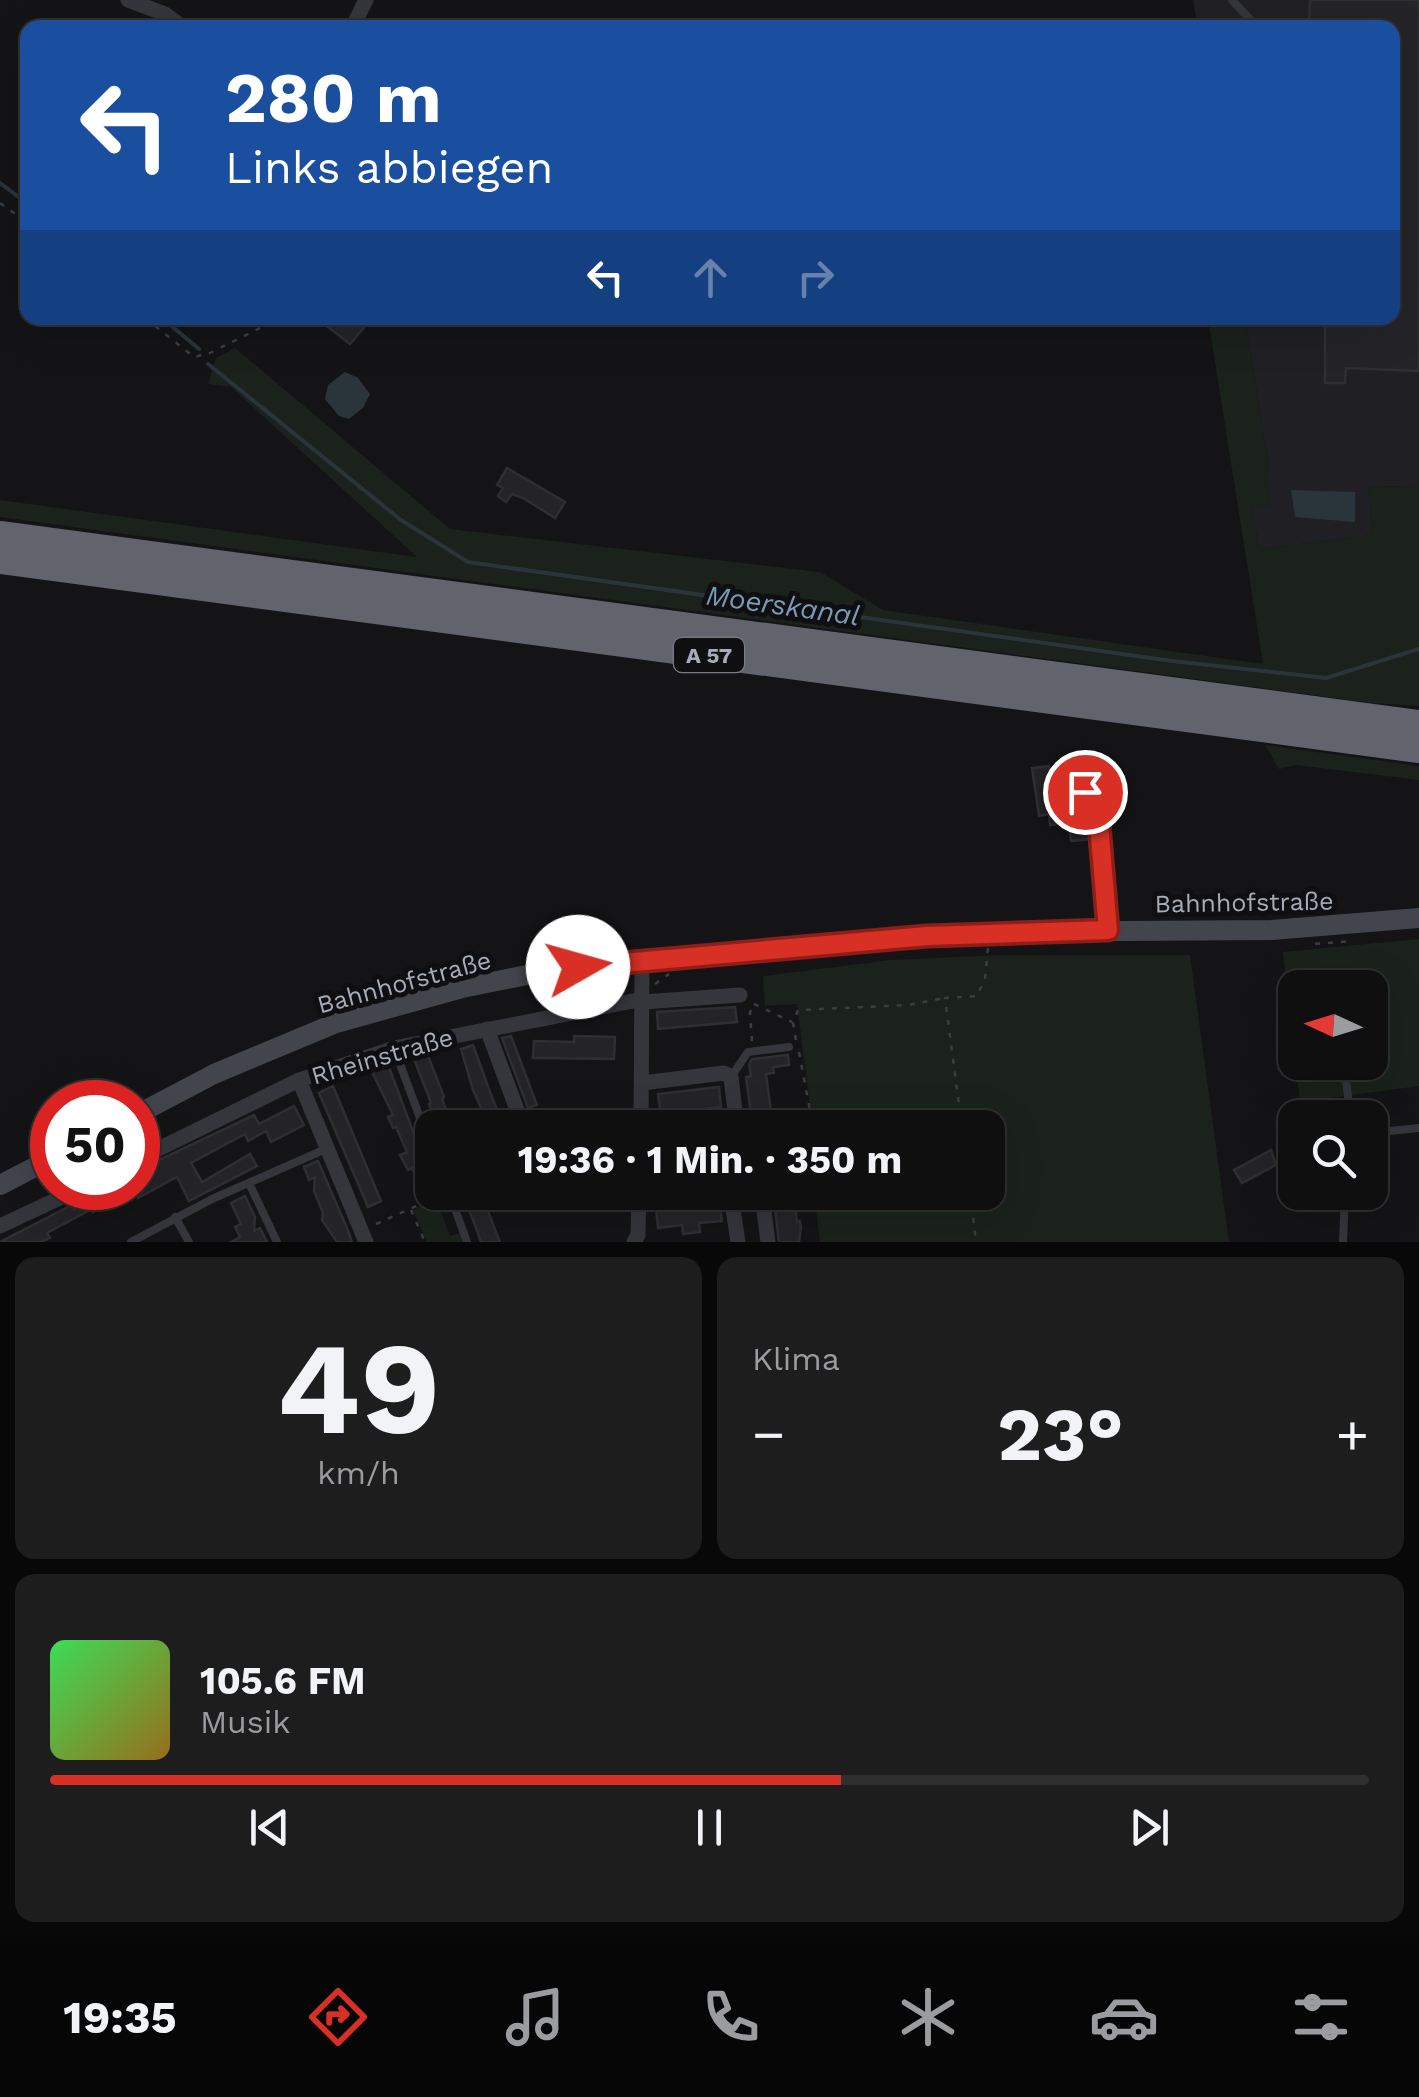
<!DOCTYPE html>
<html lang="de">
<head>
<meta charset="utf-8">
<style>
	:root { --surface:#0f0f10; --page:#1d1d1e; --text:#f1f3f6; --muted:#9b9c9f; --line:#2f2f30; --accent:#d93025 }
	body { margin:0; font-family:"Work Sans",sans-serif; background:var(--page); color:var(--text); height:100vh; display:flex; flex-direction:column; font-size:38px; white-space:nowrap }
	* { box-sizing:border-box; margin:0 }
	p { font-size:32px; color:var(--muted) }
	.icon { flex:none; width:55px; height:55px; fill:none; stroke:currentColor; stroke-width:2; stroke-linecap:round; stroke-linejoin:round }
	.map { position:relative; height:1242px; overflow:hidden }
	.drawer { display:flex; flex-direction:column; gap:15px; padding:15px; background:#080809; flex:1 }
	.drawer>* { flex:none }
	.top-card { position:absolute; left:20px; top:20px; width:1380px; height:305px; border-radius:20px; box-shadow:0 10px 40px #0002,0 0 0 2px var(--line); background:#1a4fa0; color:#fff; overflow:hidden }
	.needle { width:65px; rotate:274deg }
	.fabs { position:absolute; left:1278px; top:970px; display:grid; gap:20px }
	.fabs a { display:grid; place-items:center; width:110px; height:110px; border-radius:20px; background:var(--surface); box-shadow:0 10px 40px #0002,0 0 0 2px var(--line); font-size:50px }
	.speed { position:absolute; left:30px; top:1080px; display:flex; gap:20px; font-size:50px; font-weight:700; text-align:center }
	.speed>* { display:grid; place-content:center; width:130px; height:130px; border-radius:50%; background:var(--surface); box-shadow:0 10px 40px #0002,0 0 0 2px var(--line); line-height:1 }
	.speed .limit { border:15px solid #d22; background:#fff; color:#111 }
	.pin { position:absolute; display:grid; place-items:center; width:85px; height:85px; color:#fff; margin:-42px; border:5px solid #fff; border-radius:50%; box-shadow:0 2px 10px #0007 }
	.me { position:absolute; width:110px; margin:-55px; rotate:83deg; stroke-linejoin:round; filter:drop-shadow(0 0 8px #0008) }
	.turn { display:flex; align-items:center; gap:35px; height:210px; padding:0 40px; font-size:45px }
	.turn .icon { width:130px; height:130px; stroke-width:2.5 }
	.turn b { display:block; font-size:70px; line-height:85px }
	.lanes { display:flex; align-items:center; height:95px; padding:0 40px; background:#0003; justify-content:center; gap:50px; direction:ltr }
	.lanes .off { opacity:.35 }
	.big { font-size:75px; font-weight:700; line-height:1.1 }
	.drawer .card { flex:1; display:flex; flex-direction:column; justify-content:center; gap:15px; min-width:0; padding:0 35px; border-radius:20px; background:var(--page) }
	.drawer .dial { align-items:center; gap:0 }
	.dial b { font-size:130px; line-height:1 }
	.song { display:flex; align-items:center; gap:30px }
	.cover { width:120px; height:120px; border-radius:15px; background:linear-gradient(135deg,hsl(130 70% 55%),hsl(40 70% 35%)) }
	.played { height:10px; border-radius:5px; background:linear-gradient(90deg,var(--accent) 60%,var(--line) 60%) }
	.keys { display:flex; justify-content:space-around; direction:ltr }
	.heat { display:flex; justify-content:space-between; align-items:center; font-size:55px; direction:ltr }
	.drawer .tiles { flex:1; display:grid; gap:15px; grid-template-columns:1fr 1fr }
	.card:last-child { grid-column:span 2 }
	.trip { position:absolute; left:415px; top:1110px; width:590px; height:100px; border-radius:20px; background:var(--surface); box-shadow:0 10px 40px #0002,0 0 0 2px var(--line); font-weight:700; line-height:100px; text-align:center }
	.menu { display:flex; height:160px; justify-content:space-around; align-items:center; background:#060606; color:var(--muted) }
	.menu .icon { width:70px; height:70px }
	.menu .selected { color:var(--accent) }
	.menu b { font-size:45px; color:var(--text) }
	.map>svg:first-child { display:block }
</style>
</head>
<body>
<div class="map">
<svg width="1419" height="1242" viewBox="0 0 1419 1242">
	<rect width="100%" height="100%" fill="#141416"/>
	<path fill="#202024" d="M1193,0H1419V487L1369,486L1372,535L1259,549L1252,508L1269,505V468L1245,318H1392V28L1198,27Z"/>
	<g fill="#1a221b">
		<path d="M1208,318H1245L1269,468L1270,506L1252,508L1259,549L1372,535L1369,486L1419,487V706L1372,703L0,517V500L417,557L231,387L208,384L216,358L235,348L450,529L820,572L883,610L1263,664Z"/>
		<path d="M1265,745L1419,766V780L1296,765L1279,769Z"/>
		<path d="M1419,939V1086L1300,1102L1296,1063L1370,1062V988H1295V1058L1283,952Z"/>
		<path d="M1001,955H1190L1229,1242H820L814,1193L988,1192V1128L809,1127L812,1121L797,1004L765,1006L763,976L891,960Z"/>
		<path d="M436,1199L450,1236L460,1233L463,1242H427L413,1210Z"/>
	</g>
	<g fill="#2a343b">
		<path d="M345,372L358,378L370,394L363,408L349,419L339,416L325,399L328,385Z"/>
		<path d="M1291,490L1355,492V522L1295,517Z"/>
	</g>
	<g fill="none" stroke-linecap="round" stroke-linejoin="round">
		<g stroke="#2a343b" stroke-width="4">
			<path d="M0,183L28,204"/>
			<path d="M162,318L199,349"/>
			<path d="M208,364L401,520L468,562L1172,661L1326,678L1419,649"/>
		</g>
	</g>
	<g fill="#242428" stroke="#2e2e33" stroke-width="2.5">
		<path d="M1310,0H1419V371L1346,368L1345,383H1325V318H1392V28H1309Z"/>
		<path d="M329,318H359L367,324L350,344L324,324Z"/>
		<path d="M507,468L565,502L555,518L523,498L512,494L506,502L498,496L503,488L497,485Z"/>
		<path d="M1049,766L1050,776L1066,774L1070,817L1091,816L1093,839L1071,841L1069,823L1050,825L1049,814L1039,816L1032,768Z"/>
		<path d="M735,1007L737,1022L658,1029L657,1012Z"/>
		<path d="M511,1036L537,1105L528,1108L502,1038Z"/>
		<path d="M574,1036L615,1037L614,1059L533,1058L534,1041L574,1042Z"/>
		<path d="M473,1045L490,1092L504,1128H490L473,1090L461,1049Z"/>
		<path d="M427,1053L444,1097L442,1099L453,1128H438L429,1104L431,1103L413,1056Z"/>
		<path d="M788,1055L789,1065L773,1067L774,1073L766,1074L772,1119L752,1122L746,1077L751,1076L749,1064L752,1059Z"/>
		<path d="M387,1062L432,1182V1185L422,1190L412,1168L408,1170L400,1155L407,1152L396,1127L393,1128L388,1117L393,1115L370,1068Z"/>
		<path d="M333,1086L381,1201L368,1207L319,1093Z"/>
		<path d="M719,1087L721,1107L696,1110L697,1114L661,1115L658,1094Z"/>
		<path d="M294,1106L304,1125L271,1142L266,1131L248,1141L245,1134L191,1163L202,1182L250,1154L257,1166L189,1201L177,1177L138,1198V1188L93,1212L92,1209L47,1233L50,1238L41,1242H0L72,1205L74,1210L84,1199L105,1188H138V1170L254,1115L259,1124Z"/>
		<path d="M535,1115L617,1117V1128H535Z"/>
		<path d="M1271,1150L1276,1165L1242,1183L1234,1170Z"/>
		<path d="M318,1161L347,1228L352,1242H337L322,1220L323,1213L314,1191L315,1177L309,1180L304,1167Z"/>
		<path d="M481,1192L492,1222L500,1242H481L476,1228L465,1199Z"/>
		<path d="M554,1192H615L614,1210L554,1208Z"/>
		<path d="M245,1196L255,1217L254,1231L260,1228L267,1242H231L240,1237L235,1227L241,1224L231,1203Z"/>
		<path d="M794,1198L797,1222L800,1221L801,1227L799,1242H779L774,1201Z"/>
		<path d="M719,1200L722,1221L699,1223L700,1232L683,1234L682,1225L658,1228L656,1208Z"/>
	</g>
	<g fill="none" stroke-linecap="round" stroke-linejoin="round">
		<g stroke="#3b3d43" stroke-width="2.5" stroke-dasharray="5 8" stroke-linecap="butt">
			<path d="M0,203L28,223"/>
			<path d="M145,318L194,357L210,353L280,318"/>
			<path d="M1315,944L1352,941"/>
			<path d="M655,984L669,974"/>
			<path d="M754,1004L792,1022"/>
			<path d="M796,1040L793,1023L798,1010L908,1005L945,998"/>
			<path d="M752,1041L750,1013L753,1004"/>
			<path d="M799,1052L812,1121L816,1128"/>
			<path d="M841,1128L865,1125"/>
			<path d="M962,1128L945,998L977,996L985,979L988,947"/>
			<path d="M970,1192L976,1242"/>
			<path d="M411,1210L425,1242"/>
			<path d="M376,1224L437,1197"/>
		</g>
		<g stroke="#35363c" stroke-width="8">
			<path d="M1232,0L1258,28"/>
			<path d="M1085,793L1098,813L1108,929"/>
			<path d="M394,1048L432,1150"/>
			<path d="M1344,1067L1351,1118"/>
			<path d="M731,1077L748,1052L789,1047"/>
			<path d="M1370,1133L1419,1128"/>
			<path d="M249,1183L277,1242"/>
			<path d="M449,1192L467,1242"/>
			<path d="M175,1217L189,1242"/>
			<path d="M131,1242L212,1199L328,1148"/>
			<path d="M1343,1242L1345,1192"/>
		</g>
		<g stroke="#35363c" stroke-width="15">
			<path d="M128,0L165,14L184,28"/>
			<path d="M352,28L366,0"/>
			<path d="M643,1002L740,995"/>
			<path d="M487,1029L519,1115"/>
			<path d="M299,1080L366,1242"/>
			<path d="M642,1083L724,1073L731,1077L737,1128"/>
			<path d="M641,1128L642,959"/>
			<path d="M138,1159L299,1080L394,1048L643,999"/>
			<path d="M738,1192L733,1209L738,1242"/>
			<path d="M745,1192L762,1195L768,1242"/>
			<path d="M639,1196L684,1192"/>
			<path d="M0,1226L81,1188"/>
			<path d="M634,1242L638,1235L639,1192"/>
		</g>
		<g stroke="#43454c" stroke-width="20">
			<path d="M138,1114L214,1074L336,1023L462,988L542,972L642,959L990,932L1272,930L1419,918"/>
			<path d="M0,1185L52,1158"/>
		</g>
		<g stroke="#61646d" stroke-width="28">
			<path d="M0,535L1419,724"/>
			<path d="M0,560L1419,749"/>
		</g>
	</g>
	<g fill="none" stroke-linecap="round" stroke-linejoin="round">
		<defs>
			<path id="route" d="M578,967L927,936L1108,930L1098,813L1085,792"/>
		</defs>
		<use href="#route" stroke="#8d1f18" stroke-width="25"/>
		<use href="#route" stroke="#d93025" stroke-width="18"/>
	</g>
	<g text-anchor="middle" stroke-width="10" stroke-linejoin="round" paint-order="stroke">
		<rect fill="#0f0f11" stroke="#787c86" stroke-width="2.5" x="674" y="638" width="70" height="34" rx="8"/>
		<g font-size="22" font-weight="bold" fill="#a5abb8">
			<text x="709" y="663">A 57</text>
		</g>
		<g font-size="25" fill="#a5abb8" stroke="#0f0f11">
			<text transform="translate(1244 902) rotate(-1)" y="9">Bahnhofstraße</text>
			<text transform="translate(404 982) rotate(-15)" y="9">Bahnhofstraße</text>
			<text transform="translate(382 1056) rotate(-16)" y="9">Rheinstraße</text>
		</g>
		<g font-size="28" font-style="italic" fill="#799bb6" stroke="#0f0f11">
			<text transform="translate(783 605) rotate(8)" y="10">Moerskanal</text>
		</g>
	</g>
</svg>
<div class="fabs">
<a><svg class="needle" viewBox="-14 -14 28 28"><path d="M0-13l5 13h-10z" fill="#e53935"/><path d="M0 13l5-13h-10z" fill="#9b9c9f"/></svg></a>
<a><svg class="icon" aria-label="search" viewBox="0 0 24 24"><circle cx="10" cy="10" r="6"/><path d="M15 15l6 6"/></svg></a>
</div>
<div class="speed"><div class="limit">50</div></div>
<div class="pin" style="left:1085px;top:792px;background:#d93025"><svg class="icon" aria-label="arrive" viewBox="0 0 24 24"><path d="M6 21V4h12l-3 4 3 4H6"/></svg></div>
<svg class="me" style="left:578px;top:967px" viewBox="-20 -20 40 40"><circle r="19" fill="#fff"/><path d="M0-13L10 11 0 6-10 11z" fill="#d93025"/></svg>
<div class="trip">19:36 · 1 Min. · 350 m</div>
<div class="top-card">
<div class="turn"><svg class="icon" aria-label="left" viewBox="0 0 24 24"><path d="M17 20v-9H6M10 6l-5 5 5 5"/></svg><div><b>280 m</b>Links abbiegen</div></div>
<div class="lanes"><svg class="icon" aria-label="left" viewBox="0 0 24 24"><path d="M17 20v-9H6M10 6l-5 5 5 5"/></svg><svg class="icon off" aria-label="ahead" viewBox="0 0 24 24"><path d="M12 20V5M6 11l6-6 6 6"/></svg><svg class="icon off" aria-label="right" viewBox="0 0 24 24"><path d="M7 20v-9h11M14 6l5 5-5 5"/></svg></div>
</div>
</div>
<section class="drawer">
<div class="tiles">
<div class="card dial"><b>49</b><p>km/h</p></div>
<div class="card"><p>Klima</p>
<div class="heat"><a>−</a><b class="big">23°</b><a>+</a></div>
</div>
<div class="card">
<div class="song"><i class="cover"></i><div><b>105.6 FM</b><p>Musik</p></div></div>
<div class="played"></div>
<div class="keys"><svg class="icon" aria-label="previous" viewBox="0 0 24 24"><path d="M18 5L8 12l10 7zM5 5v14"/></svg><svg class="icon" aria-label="pause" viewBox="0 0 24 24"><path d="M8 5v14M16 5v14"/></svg><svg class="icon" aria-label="next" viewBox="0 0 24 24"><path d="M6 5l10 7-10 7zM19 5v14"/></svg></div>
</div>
</div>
</section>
<nav class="menu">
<b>19:35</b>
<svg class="icon selected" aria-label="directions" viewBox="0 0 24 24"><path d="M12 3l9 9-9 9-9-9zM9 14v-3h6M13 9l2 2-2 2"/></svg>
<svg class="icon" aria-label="music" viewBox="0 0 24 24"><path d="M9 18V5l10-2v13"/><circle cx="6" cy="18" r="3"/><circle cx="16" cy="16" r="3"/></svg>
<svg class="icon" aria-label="phone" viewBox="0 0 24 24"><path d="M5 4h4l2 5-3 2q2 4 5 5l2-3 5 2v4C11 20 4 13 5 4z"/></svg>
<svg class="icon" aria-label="climate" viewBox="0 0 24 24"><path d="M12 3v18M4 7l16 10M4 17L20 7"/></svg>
<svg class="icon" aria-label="car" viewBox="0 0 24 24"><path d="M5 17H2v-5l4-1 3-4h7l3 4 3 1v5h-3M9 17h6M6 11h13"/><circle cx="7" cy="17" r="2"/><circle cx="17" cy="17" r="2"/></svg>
<svg class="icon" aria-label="filters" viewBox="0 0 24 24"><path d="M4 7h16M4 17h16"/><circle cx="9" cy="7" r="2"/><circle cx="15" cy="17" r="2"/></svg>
</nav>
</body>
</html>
